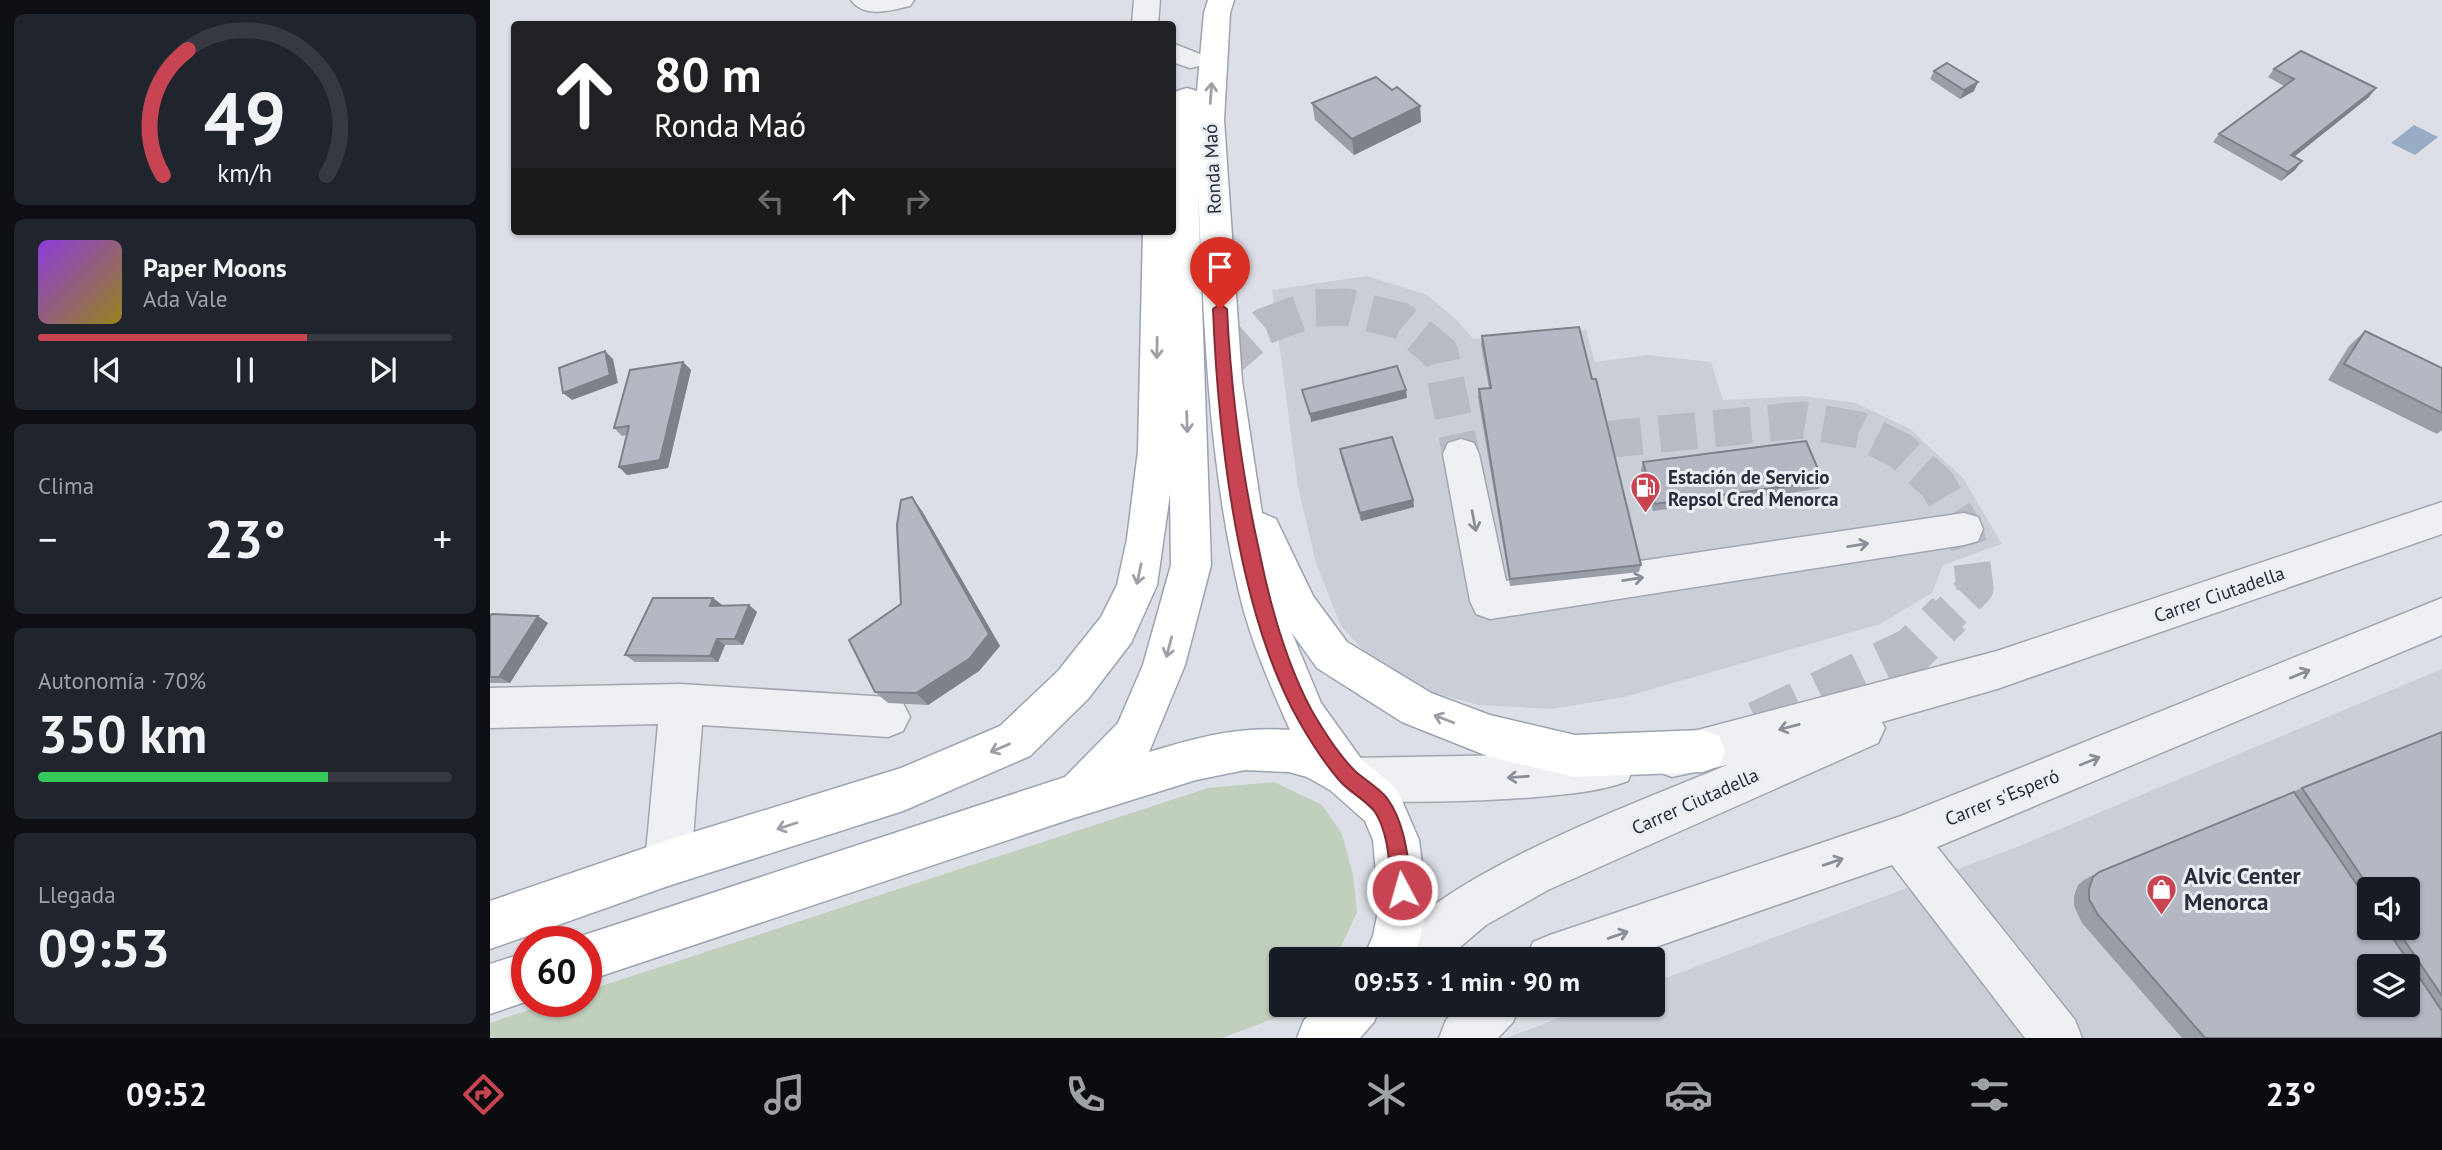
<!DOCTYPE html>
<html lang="es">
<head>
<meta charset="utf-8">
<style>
	:root { --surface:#171b24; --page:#20242c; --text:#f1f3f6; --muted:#9ea1a6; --line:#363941; --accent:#c84452 }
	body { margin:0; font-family:"PT Sans",sans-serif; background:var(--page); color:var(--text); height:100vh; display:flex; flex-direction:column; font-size:26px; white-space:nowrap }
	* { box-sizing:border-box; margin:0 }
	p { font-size:23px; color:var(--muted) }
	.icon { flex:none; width:38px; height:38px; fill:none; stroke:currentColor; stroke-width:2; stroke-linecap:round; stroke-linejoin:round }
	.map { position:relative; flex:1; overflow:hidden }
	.drawer { display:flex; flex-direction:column; gap:14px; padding:14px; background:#0d0f14; width:490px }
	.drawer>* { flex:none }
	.banner { position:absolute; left:21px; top:21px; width:665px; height:214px; border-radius:7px; box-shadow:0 2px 5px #0004; background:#202124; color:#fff; overflow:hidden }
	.controls { position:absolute; left:1867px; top:877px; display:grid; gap:14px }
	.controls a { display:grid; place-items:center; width:63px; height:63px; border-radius:7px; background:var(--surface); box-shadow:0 2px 5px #0004; font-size:35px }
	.speed { position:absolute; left:21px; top:926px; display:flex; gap:14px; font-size:35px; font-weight:700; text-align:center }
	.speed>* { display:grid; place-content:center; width:91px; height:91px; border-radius:50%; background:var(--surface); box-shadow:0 2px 5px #0004; line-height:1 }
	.speed .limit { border:10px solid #d22; background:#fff; color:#111 }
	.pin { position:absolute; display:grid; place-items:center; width:60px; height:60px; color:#fff; margin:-72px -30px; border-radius:50% 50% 50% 0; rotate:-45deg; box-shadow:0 0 7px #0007 }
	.pin .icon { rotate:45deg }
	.me { position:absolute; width:77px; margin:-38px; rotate:354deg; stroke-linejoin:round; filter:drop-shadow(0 0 5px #0008) }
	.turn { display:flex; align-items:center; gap:24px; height:147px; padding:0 28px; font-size:32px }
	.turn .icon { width:91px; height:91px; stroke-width:2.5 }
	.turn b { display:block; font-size:49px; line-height:60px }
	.lanes { display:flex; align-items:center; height:66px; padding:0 28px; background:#0003; justify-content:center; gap:35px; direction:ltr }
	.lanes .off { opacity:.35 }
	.big { font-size:52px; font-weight:800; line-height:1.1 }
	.drawer .tile { flex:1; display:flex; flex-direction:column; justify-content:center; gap:10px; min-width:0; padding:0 24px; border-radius:10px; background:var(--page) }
	.drawer .dial { align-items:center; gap:0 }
	.dial svg { height:182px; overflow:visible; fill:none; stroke:var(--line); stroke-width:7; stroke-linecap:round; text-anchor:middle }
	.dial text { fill:var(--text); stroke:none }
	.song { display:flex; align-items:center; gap:21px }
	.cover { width:84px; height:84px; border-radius:10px; background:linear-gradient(135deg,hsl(270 70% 55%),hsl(50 70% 35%)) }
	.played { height:7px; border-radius:4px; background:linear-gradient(90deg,var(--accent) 65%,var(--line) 65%) }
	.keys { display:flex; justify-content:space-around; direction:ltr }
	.heat { display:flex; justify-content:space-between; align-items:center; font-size:38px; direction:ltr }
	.charge { height:10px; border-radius:5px; background:linear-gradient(90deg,#34c759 70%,var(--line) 0) }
	.trip { position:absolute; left:779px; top:947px; width:396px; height:70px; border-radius:7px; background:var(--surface); box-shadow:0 2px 5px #0004; font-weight:800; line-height:70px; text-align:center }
	.tabs { display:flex; height:112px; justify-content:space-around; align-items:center; background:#090b0e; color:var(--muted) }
	.tabs .icon { width:49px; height:49px }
	.tabs .on { color:var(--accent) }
	.tabs b { font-size:32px; color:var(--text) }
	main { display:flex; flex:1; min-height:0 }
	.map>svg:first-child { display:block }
</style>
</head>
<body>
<main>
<section class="drawer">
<div class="tile dial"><svg viewBox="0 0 100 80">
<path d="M14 69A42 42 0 1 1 86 69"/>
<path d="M14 69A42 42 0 0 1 25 14" stroke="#c84452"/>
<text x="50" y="56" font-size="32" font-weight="700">49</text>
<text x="50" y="72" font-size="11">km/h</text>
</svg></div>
<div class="tile">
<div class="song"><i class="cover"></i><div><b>Paper Moons</b><p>Ada Vale</p></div></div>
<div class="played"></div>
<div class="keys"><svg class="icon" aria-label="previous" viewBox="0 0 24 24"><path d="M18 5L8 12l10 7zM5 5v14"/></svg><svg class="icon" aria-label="pause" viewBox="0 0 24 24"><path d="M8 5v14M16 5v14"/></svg><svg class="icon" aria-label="next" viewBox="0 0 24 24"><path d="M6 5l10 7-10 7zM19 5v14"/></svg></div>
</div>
<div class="tile"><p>Clima</p>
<div class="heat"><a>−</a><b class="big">23°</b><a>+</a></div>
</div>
<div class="tile"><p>Autonomía · 70%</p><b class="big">350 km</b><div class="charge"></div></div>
<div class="tile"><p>Llegada</p><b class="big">09:53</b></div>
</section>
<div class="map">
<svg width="1952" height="1038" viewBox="0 0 1952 1038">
	<rect width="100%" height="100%" fill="#dcdfe6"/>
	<g fill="#caced7" fill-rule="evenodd">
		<path d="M877,276L937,295L968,321L983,339L1096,330L1105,362L1157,355L1221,362L1233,400L1313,396L1366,403L1420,429L1473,478L1512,544L1453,565L1442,593L1390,624L1134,697L1061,709L989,705L930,689L883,661L851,626L826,563L808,487L782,290Z"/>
		<path d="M1952,669V1038H1016L1105,1005L1162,1004V983L1527,847ZM1880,889H1918V928H1880ZM1880,966H1918V1004H1880Z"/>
	</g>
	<path fill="#c1cfbd" d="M784,782L832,805L852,834L863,875L867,912L845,959H791V1004L804,1005L791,1016L732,1038H0V1023L66,1001H96V991L718,788Z"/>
	<path fill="#98acc5" d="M1924,125L1948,137L1925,155L1901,143Z"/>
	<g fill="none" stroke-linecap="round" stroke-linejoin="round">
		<path stroke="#b8bbc4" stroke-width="37" stroke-dasharray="37 18" stroke-linecap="butt" d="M733,363L775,326L824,308L856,307L911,321L950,353L971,454L1312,420L1369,430L1411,451L1447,484L1474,529L1480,548L1485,588L1458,615"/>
		<path stroke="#b8bbc4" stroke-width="46" stroke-dasharray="46 23" stroke-linecap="butt" d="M1268,724L1423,650L1459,614"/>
		<defs>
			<g id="minor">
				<path d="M361,0H424L420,6C402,10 374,19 361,0Z"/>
				<path d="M644,0H670L668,24H642Z"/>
				<path d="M682,43L710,54L714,60L710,66L700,68L682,62Z"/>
				<path d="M971,439L984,443L989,454L1016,581L1474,513L1488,517L1493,529L1488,541L1474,545L1000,619L986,614L980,601L953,454L958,443Z"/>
				<path d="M1952,502V534L1507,689L1392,722L1395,728L1388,743L1058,890L996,925L956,959H894C926,882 1157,799 1237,765L1182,777L1166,771L1160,756L1166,741L1507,651Z"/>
				<path d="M1952,598V635L1447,847L1585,1020L1592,1038H1535L1402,865L1131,959H1036L1043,942L1060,935L1411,816Z"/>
				<path d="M190,684L398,697L413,703L420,717L413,731L398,737L212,725L201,863L194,879L178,886L162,879L155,863L168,724L0,728V688Z"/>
				<path d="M1122,745L1138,751L1144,766L1138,781C1109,792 1077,794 1047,797C986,802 924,802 863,802L847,795L841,780L847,765L863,758L1025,755Z"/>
				<path d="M971,1004H1030L1023,1022L1008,1038H949L956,1020Z"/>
			</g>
			<g id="major">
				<path d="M718,0H744L740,13L734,120L752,381L772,513L786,519L823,596L857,642L941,693L1000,715L1085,735L1213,730L1229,736L1235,751L1229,766L1213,772L1085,777L1000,757L912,722L827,668L802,633L831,703L872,760L907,789L929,840L937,906L930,939L922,959H873L883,936L889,906L883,840L875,821L840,790L817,777L799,772L755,770L706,780L584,818L96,981V942L79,940L575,777L628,723L653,665L681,565L680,494L667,585L641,643L598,699L540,756L413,811L178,886L0,949V901L178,840L411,768L510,726L568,671L611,617L627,585L637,539L648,451L653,231H682L683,97L687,91L697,88L707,91L714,13ZM708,188C714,325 718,462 750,596C761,642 781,687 800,730C749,726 708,737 659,752L695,665L721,565Z"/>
				<path d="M37,952L38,1001L0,1014V964Z"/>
				<path d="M833,1004H891L884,1022L870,1038H807L814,1020Z"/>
			</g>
		</defs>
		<use href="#minor" stroke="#a2a6af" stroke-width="3"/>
		<use href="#major" stroke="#9ca3b1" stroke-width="3"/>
		<use href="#minor" fill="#eef0f4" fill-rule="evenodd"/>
		<use href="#major" fill="#fff" fill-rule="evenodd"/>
	</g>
	<g fill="#9a9ea7" fill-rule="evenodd">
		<path d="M1784,69L1879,97L1804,157L1805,170L1791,181L1723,142L1729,134L1794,86L1778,77Z"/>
		<path d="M1444,71L1484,91L1470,99L1440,79Z"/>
		<path d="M902,90L930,106L931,122L864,155L825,120L822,103Z"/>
		<path d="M1875,331L1952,368V430L1947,434L1838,380L1859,346Z"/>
		<path d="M992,336L1102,379L1151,565L1149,572L1020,586L988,397L989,389L999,388L991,344Z"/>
		<path d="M193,362L201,370L178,468L137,475L129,467L136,435L132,436L124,428Z"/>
		<path d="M850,449L923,500L924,507L871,521L851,457Z"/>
		<path d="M1153,462L1333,481L1329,489L1163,511L1151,470Z"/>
		<path d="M432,511L510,646L489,671L438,705L398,703L385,692L411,604Z"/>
		<path d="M223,598L232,605H259L267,612L253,645H235L228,662H145L135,655Z"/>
		<path d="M0,616L58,623L20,683H0Z"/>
		<path d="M1952,732V1038H1692L1592,923L1584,906V896L1588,885L1594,880L1609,872L1812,788ZM1880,889L1918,928H1880Z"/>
	</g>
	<g fill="#7d8188">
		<path d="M1488,82L1484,91L1470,99L1474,90Z"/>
		<path d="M1886,88L1879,97L1795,164L1801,155Z"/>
		<path d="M930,106L931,122L864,155L862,139Z"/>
		<path d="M1812,161L1805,170L1791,181L1798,172Z"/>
		<path d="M115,351L123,359L128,383L82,400L73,393Z"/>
		<path d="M193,362L201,370L178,468L137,475L129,467Z"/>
		<path d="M916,390L917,398L821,422L820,414Z"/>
		<path d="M422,497L432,511L510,646L489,671L438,705L426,693Z"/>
		<path d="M923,500L924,507L871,521L870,513Z"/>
		<path d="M223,598L232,605L220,606Z"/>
		<path d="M259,605L267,612L253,645L245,639Z"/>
		<path d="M48,616L58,623L20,683L9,677Z"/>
		<path d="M227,639L235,645L228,662L220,656Z"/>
	</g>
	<g fill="#b3b8c2" stroke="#7d8188" stroke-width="2" fill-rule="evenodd">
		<path d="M1811,51L1886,88L1801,155L1812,161L1798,172L1729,134L1804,79L1784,69Z"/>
		<path d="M1457,63L1488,82L1474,90L1444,71Z"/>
		<path d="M886,77L902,90L907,87L930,106L862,139L822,103Z"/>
		<path d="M1089,327L1102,379H1106L1151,565L1020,579L989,389L1001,388L992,336Z"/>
		<path d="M1875,331L1952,368V413L1854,364Z"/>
		<path d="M115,351L120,375L73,393L69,368Z"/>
		<path d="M193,362L170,460L129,467L139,426L124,428L140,370Z"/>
		<path d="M907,366L916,390L820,414L812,390Z"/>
		<path d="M902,437L923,500L870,513L850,449Z"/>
		<path d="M1316,441L1333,481L1165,504L1153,462Z"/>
		<path d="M422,497L499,634L479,659L426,693L385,692L359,640L411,604L407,525L411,500Z"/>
		<path d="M163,598H223L220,606L259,605L245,639H227L220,656L135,655Z"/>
		<path d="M2,614L48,616L9,677H0V616Z"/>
		<path d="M1952,732V996L1906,928H1918V889H1880L1812,788Z"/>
		<path d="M1804,792L1880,904V928H1896L1952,1011V1038H1715L1608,915L1599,899V889L1603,877L1609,872ZM1880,966H1918V1004H1880Z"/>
	</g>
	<defs><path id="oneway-shaft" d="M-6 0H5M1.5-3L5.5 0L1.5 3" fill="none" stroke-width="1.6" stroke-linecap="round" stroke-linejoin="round" transform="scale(1.75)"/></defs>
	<g stroke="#9da0a7">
		<use href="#oneway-shaft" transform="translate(721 93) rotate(-86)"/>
		<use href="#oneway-shaft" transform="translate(667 348) rotate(91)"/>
		<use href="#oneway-shaft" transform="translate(697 422) rotate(88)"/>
		<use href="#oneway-shaft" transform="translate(649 574) rotate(102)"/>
		<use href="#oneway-shaft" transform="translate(679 647) rotate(105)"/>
		<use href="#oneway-shaft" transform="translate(954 719) rotate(-159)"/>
		<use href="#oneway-shaft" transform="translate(510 748) rotate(157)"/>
		<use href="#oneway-shaft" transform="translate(297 826) rotate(162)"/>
	</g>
	<g stroke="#8a8e98">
		<use href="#oneway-shaft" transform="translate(984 521) rotate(79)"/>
		<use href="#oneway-shaft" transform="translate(1368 545) rotate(-9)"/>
		<use href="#oneway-shaft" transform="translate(1143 579) rotate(-9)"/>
		<use href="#oneway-shaft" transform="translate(1810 674) rotate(-22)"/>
		<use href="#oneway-shaft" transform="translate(1299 727) rotate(165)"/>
		<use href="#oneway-shaft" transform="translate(1600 761) rotate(-22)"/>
		<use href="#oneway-shaft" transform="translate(1028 777) rotate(176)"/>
		<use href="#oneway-shaft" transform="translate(1343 862) rotate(-19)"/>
		<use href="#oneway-shaft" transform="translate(1128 935) rotate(-19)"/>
	</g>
	<path fill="#c84452" stroke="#822c35" stroke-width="2" d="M730,304L737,309C741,391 751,470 769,550C780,605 795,661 822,711C833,730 849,755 865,771C875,780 889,788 897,798C916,824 918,860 922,890L919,897L912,899L905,897L902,890C899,864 899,834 885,812C876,800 859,792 849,780C835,764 821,742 810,723C747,613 728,435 723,309Z"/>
	<defs>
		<symbol id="fuel-pin" viewBox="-11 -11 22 30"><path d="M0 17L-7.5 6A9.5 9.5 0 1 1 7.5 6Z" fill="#c84452" stroke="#ebeef3"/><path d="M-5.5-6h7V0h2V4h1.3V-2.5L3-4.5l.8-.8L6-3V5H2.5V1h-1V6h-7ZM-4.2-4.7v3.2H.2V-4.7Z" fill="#fff"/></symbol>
		<symbol id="shop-pin" viewBox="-11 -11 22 30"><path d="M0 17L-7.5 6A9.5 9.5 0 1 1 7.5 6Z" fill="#c84452" stroke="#ebeef3"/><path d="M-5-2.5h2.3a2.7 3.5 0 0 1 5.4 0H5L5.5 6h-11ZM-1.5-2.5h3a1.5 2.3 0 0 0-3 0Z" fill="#fff"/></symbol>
	</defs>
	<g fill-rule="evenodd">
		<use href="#fuel-pin" x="1138" y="470" width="35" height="47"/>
		<use href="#shop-pin" x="1654" y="872" width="35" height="47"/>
	</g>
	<g text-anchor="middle" stroke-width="6" stroke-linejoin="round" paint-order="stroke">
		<g font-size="19" fill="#262d3b" stroke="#ebeef3">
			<text transform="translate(722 169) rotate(-93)" y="7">Ronda Maó</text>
			<text transform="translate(1729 594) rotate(-19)" y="7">Carrer Ciutadella</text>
			<text transform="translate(1512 797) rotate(-22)" y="7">Carrer s'Esperó</text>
			<text transform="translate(1205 801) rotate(-24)" y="7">Carrer Ciutadella</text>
		</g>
		<g font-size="19" font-weight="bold" fill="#262d3b" stroke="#ebeef3" text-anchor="start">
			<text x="1178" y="484">Estación de Servicio<tspan x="1178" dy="22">Repsol Cred Menorca</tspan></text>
		</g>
		<g font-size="23" font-weight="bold" fill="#262d3b" stroke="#ebeef3" text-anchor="start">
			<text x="1694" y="884">Alvic Center<tspan x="1694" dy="26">Menorca</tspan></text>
		</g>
	</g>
</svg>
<div class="controls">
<a><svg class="icon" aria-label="sound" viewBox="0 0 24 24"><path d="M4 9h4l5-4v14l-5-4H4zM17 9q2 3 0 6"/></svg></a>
<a><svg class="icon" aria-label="layers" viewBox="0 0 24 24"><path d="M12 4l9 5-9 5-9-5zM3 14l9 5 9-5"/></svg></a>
</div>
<div class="speed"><div class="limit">60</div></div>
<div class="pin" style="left:730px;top:309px;background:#d93025"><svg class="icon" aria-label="arrive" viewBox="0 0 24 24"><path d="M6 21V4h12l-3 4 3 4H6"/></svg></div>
<svg class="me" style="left:912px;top:890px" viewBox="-20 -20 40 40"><circle r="17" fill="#c84452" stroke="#fff" stroke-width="3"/><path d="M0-11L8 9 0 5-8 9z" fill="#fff"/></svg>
<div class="trip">09:53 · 1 min · 90 m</div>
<div class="banner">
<div class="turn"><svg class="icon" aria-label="ahead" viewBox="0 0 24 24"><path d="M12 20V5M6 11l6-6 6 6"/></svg><div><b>80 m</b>Ronda Maó</div></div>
<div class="lanes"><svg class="icon off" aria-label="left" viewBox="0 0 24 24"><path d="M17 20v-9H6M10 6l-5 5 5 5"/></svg><svg class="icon" aria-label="ahead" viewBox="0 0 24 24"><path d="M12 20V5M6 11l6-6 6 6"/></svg><svg class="icon off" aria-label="right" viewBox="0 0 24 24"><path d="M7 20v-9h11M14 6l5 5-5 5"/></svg></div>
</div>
</div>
</main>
<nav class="tabs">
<b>09:52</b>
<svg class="icon on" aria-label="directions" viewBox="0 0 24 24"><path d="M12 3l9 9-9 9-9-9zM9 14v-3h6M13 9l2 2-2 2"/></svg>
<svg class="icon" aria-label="music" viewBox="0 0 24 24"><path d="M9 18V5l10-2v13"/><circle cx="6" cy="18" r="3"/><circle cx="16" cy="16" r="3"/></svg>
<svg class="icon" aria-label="phone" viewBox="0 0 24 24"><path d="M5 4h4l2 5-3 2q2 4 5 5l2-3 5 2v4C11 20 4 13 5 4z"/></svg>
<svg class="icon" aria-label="climate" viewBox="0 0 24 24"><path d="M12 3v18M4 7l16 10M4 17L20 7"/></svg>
<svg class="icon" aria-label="car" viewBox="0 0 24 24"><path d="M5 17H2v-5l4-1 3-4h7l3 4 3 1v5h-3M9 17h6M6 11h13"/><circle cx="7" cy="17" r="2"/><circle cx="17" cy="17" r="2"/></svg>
<svg class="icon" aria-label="filters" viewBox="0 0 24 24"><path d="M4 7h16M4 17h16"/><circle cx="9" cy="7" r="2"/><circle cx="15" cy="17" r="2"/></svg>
<b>23°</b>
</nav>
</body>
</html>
